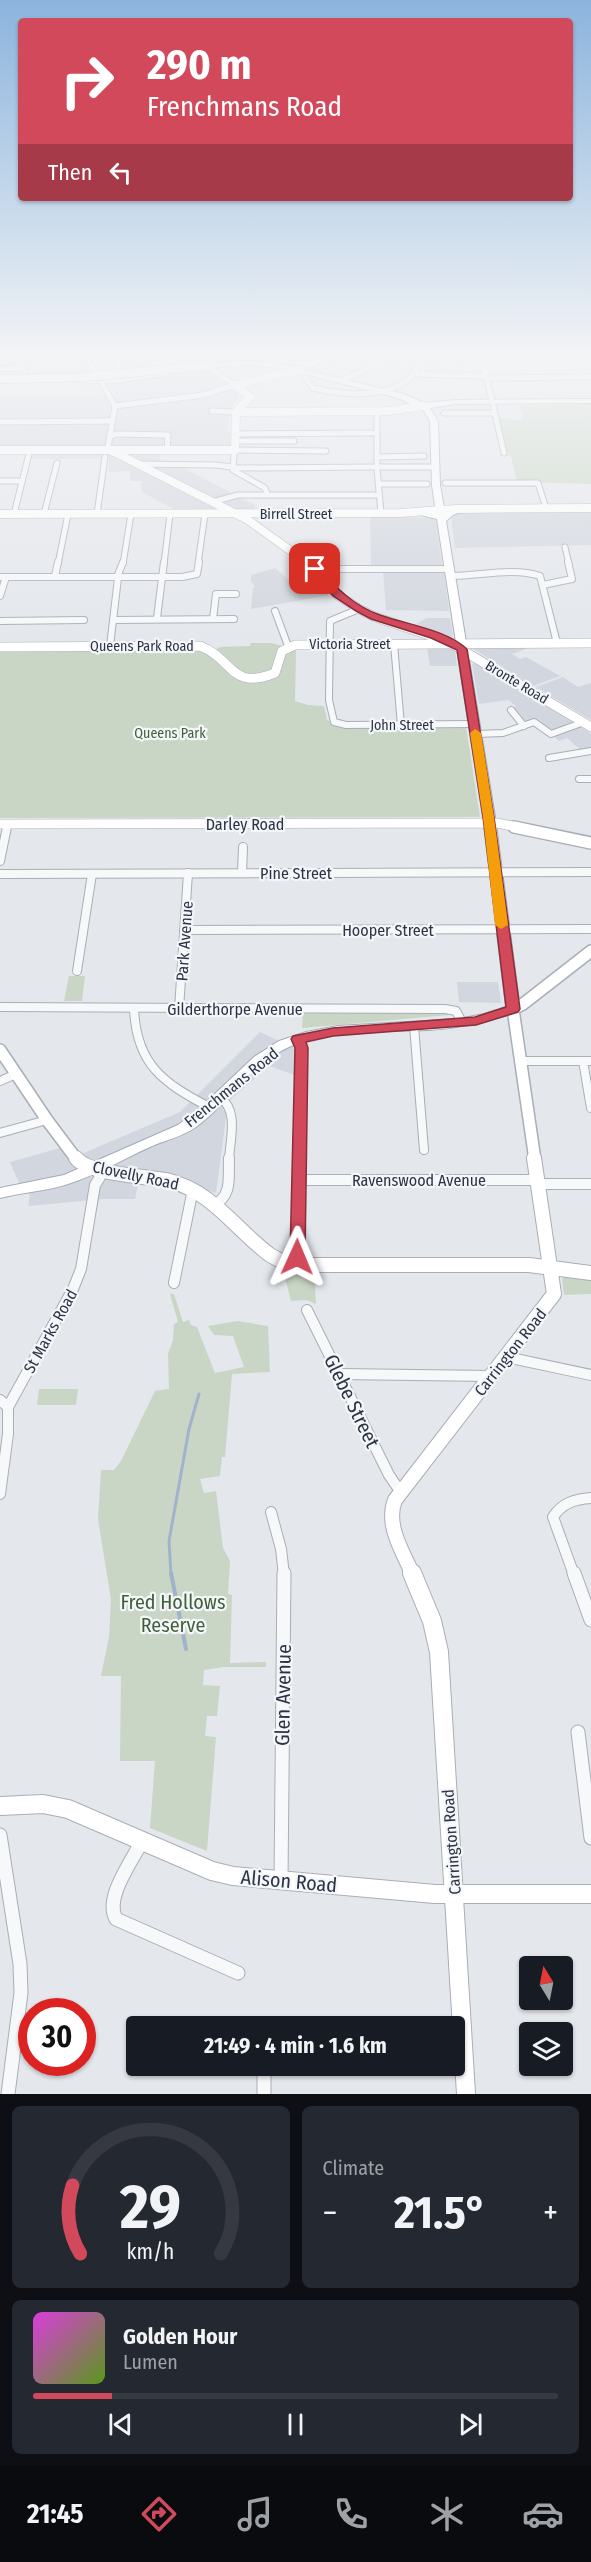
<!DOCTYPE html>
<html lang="en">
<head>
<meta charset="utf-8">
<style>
	:root { --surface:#171b24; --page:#242831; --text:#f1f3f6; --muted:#9ea1a6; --line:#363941; --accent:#d1495b }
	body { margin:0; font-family:"Fira Sans Condensed",sans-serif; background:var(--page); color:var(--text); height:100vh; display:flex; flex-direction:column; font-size:22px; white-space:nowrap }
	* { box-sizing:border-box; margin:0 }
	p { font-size:20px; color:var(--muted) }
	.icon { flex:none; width:33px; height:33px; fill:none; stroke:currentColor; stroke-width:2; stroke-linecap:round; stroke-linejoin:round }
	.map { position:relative; height:2094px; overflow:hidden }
	.side { display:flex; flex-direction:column; gap:12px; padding:12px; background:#0d0f14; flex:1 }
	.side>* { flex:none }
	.banner { position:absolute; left:18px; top:18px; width:555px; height:183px; border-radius:6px; box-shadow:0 2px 4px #0004; background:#d1495b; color:#fff; overflow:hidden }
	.needle { width:39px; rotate:350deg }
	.controls { position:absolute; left:519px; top:1956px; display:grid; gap:12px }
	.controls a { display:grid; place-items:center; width:54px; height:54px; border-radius:6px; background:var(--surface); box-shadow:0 2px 4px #0004; font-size:30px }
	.speed { position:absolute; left:18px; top:1998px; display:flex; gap:12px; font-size:30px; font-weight:700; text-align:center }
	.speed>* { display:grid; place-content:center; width:78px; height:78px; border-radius:50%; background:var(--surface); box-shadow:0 2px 4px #0004; line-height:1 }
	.speed .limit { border:9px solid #d22; background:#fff; color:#111 }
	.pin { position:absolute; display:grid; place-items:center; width:51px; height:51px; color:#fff; margin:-26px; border-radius:12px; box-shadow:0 3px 9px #0006 }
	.me { position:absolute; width:66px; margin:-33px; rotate:1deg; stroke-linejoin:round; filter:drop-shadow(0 0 4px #0008) }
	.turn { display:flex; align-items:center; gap:21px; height:126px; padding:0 30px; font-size:27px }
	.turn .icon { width:78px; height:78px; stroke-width:2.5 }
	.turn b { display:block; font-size:42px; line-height:51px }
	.then { display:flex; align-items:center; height:57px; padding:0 30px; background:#0003; gap:12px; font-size:22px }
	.big { font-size:45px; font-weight:700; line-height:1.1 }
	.side .widget { flex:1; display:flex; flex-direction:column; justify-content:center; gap:9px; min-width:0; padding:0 21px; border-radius:9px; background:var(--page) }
	.side .dial { align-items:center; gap:0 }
	.dial svg { height:156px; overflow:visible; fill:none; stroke:var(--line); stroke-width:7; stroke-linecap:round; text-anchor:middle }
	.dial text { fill:var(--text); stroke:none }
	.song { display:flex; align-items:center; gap:18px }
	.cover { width:72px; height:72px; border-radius:9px; background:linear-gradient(135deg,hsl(300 70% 55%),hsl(90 70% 35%)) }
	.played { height:6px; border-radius:3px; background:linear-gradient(90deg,var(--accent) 15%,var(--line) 15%) }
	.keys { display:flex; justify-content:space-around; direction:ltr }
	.heat { display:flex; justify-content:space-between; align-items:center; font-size:33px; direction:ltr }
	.side .tiles { flex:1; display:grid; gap:12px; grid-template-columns:1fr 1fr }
	.widget:last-child { grid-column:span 2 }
	.trip { position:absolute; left:126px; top:2016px; width:339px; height:60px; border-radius:6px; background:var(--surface); box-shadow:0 2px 4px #0004; font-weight:700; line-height:60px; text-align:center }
	.tabs { display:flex; height:96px; justify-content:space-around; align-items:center; background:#090b0e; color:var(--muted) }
	.tabs .icon { width:42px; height:42px }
	.tabs .current { color:var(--accent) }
	.tabs b { font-size:27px; color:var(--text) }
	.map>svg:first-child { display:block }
</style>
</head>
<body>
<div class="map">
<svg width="591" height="2094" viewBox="0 0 591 2094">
	<rect width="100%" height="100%" fill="#e4e7ec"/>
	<g fill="#d2d6de">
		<path d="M206,371L241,394L229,410L228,423V431L238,433V452H160V466H180L255,505L253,511L179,512L142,492L141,481H130V471L109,472V459H26L28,453H0V397L115,395L108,383Z"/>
		<path d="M466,511H591V545L455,548L451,516Z"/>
		<path d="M370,516L436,518L442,565H371Z"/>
		<path d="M275,568L290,581L312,577L329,595L251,609L253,588L255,587L251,581V575Z"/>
		<path d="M383,572H444L449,611L386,610Z"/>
		<path d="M427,618H450L453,637L416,624Z"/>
		<path d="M427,647H449L455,649L457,666H430Z"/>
		<path d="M526,647L528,648L512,654L520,659L526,657L560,676L533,686L472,648Z"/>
		<path d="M477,663L577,724L551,733L538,722L527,723L513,708L516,706L508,700L479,704L472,664Z"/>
		<path d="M563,677L578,687L591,683V720L536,687Z"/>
		<path d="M578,725L591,734V749L582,751L567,738L559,741L553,735Z"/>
		<path d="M457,982H498L501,1003L459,1002Z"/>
		<path d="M260,1032L294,1048L295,1075L269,1066L228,1102L216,1193L141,1170L135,1199H102L28,1206L30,1195L18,1181L10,1162L60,1148L79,1155L180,1112Z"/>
	</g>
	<g fill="#c9d6c5">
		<path d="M591,404V484L517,482L511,456L506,455L498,418L521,420L523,416L520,407L528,405Z"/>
		<path d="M251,643H271L282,646L272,672L245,676L215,650L220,647L250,646Z"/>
		<path d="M204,649L233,676L279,674L285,652L296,649L295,701L308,705L324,706L327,720L340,726L466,727L480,817L0,818V651Z"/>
		<path d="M69,976H85L82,1001H64Z"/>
		<path d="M303,1011L448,1013L449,1015L302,1028Z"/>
		<path d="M284,1274H314L316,1304L307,1300L291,1301Z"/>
		<path d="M566,1276L591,1280V1294L564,1295L562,1279Z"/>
		<path d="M170,1294H174L183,1322L189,1320L191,1325L197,1327L215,1373L244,1367L233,1336L214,1335L208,1326L238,1321L268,1326L270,1372L232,1374L225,1457H222L220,1476L200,1479L204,1493L216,1491L223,1548L230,1561L228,1594L232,1595L230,1663L266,1662V1667H223L204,1670L203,1685L220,1686L217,1716H207L205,1736L216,1737L207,1851L150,1828L155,1761H120L121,1676H101L109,1637L111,1600L98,1519L101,1470H114L121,1461L155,1391L169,1389L168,1354L173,1340L174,1324L178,1322Z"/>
		<path d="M39,1389H78L76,1405H37Z"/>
	</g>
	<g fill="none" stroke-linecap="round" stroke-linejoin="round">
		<path stroke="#9fb4cc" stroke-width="3" d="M171,1575L169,1541L189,1429L199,1394"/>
		<path stroke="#9fb4cc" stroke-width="4" d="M171,1573L186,1649"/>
		<defs>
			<g id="street-far4">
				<path d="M15,352L27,375"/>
				<path d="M82,352L95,372"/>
				<path d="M111,352L122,369H118"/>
				<path d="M137,352L146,365"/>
				<path d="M185,352L199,362"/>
				<path d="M308,352L322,359"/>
				<path d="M440,353L484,366L504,453"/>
				<path d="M268,357L297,352"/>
				<path d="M195,359L241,352"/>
				<path d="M469,361L487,355H591"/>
				<path d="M0,362L19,360"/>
				<path d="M0,369L23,368"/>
				<path d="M204,369L212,370L235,385"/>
				<path d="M414,374L486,376"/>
				<path d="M305,377L313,388C343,395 381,399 408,380C413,376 415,370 419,366C426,359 435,357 444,354"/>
				<path d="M99,378L115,406"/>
				<path d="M486,378L591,377"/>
				<path d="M341,380L410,352"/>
				<path d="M82,381L118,380L167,373"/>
				<path d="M115,406L203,395L235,385"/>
				<path d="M212,411L236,412"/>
				<path d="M377,411V466"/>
				<path d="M444,413H493"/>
				<path d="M0,422L112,421"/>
				<path d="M235,434L376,433"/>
				<path d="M109,437L117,434L168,435L167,450"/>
				<path d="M235,441H294"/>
				<path d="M110,450L108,447L115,406"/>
				<path d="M235,450L326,451"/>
				<path d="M234,454L233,470L265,488L267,494"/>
				<path d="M377,457L424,456"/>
				<path d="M138,464L216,465L239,468L374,467"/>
				<path d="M380,467H435"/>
				<path d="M377,469L381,513"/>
				<path d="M0,481H22"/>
				<path d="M445,483H538L546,508"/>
				<path d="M378,484H427"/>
				<path d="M212,502L238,495H378"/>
				<path d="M14,514L30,450"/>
				<path d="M44,514L57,463"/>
				<path d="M97,514L105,457"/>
				<path d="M565,547L569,564"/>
				<path d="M58,564L68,514"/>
				<path d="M123,564L131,514"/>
				<path d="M164,564L170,514"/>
				<path d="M198,564L205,514"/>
			</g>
			<g id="street-far3">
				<path d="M315,569H451"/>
				<path d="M55,576L58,562"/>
				<path d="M452,576C480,576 513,567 540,576L557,643"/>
				<path d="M0,577H182L197,574L199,562"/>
				<path d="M117,577L123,562"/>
				<path d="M543,585L572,579L568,562"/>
				<path d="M0,596L6,577"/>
				<path d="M359,609L330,621L329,700L334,722L346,725L474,724"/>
				<path d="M275,611L288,646"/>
				<path d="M157,618L164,562"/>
				<path d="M213,619L216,594H236"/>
				<path d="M114,620L234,619"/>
				<path d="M0,621L84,620"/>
				<path d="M394,644L401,725"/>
				<path d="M110,646L118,578"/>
				<path d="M511,710L524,726"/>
				<path d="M476,734L503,733L534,722L551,734L584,722"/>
				<path d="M549,758L591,751"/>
				<path d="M579,779H591"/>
				<path d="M7,828L8,824"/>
			</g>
			<g id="street-far2">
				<path d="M0,861L7,827"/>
				<path d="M242,873L243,847"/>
				<path d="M0,874L591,872"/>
				<path d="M184,930L591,929"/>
				<path d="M77,971L92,874"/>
				<path d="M0,1007L445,1009L456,1011L462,1022"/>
				<path d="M134,1008C136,1064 163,1083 209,1107"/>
				<path d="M179,1009L188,873"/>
				<path d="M414,1026L424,1150"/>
				<path d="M298,1039L302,1048L299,1160"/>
				<path d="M521,1061H591"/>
				<path d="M583,1061L591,1108"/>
				<path d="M0,1081L16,1074"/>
				<path d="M220,1097C239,1111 230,1139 229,1160"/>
				<path d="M0,1133L47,1120"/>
			</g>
			<g id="street-far1">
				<path d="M299,1180H539"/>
				<path d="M539,1184H591"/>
				<path d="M214,1205C233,1195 228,1177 229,1158"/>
				<path d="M297,1265L299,1158"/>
				<path d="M174,1283L193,1189"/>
				<path d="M307,1310L389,1475L400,1491"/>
				<path d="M506,1357L591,1375"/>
				<path d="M339,1374L491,1376"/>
				<path d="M0,1400L8,1407"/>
				<path d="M0,1494L8,1434V1407L73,1289L81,1269L95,1185L100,1177L96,1167"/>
				<path d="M271,1512L281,1549L284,1575"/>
				<path d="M574,1575L553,1517C562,1503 575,1499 591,1498"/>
			</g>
			<g id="street">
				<path d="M574,1573L591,1620"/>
				<path d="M578,1732L591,1838"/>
				<path d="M0,1835L20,1964L21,1993L8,2094"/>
				<path d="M142,1841C132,1861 104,1898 116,1919L238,1973"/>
				<path d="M281,1880L284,1573"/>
				<path d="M264,2070V2094"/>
			</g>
			<g id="secondary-far4">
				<path d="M0,355L27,352"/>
				<path d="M235,385L300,370"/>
				<path d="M236,412L388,411L423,406"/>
				<path d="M0,450H235L236,412L250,397L235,385"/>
				<path d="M110,450L248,520L309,564"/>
				<path d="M0,514L400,513L455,509L591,508"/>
			</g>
			<g id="secondary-far3">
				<path d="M307,562L336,594L359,609L375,617L447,641L591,727"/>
				<path d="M0,647L200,646C234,659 230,691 275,673L282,651L295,645L591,643"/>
				<path d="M0,824L497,823L522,828"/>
			</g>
			<g id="secondary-far2">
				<path d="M514,827L591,843"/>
				<path d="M0,1050L47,1120L77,1160"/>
				<path d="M535,1160L513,1009L523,1004L591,951"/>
			</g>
			<g id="secondary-far1">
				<path d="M76,1158C89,1175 149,1176 170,1181C213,1192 236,1230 270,1255L283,1262L297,1265H529L591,1273"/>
				<path d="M413,1575C403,1552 385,1525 395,1500L554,1294L534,1158"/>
			</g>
			<g id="secondary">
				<path d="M412,1573L432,1621L439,1652L466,2094"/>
				<path d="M0,1806L43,1804L68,1809L212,1871L233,1876L435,1894H591"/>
			</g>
			<g id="primary">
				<path d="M343,352H354L309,367L290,363L294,361H315Z"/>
				<path d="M249,361L285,365L404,394L424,403L455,400L591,399V403L455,404L430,408L438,421L440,485L445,513L464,506L468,509L453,515L446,521L495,817L520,1009L518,1012C488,1022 460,1028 429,1030C382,1032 332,1027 289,1047C251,1064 229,1103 196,1127C182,1137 165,1140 150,1147C123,1159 99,1174 71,1183C48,1191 24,1192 0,1198V1188L64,1175L178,1125L200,1108L254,1057L279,1041L306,1032L338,1026L458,1019L484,1014L506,1007L483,817L437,519L413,513L417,510L436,513L432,485L430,421L423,410L398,398L285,369L249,365L212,367L208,365L212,363Z"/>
			</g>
		</defs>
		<use href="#street-far4" stroke="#a9aeb7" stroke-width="7"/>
		<use href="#street-far3" stroke="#a9aeb7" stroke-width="8"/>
		<use href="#street-far2" stroke="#a9aeb7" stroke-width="10"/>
		<use href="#street-far1" stroke="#a9aeb7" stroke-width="12"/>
		<use href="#street" stroke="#a9aeb7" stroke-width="15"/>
		<use href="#secondary-far4" stroke="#a9aeb7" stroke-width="9"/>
		<use href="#secondary-far3" stroke="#a9aeb7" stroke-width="10"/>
		<use href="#secondary-far2" stroke="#a9aeb7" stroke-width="14"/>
		<use href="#secondary-far1" stroke="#a9aeb7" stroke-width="16"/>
		<use href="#secondary" stroke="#a9aeb7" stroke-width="20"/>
		<use href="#primary" stroke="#a3abb8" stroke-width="2"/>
		<use href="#street-far4" stroke="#f7f8fa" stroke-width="5"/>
		<use href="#street-far3" stroke="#f7f8fa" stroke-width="6"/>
		<use href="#street-far2" stroke="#f7f8fa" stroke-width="8"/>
		<use href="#street-far1" stroke="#f7f8fa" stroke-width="10"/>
		<use href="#street" stroke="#f7f8fa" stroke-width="13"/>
		<use href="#secondary-far4" stroke="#fff" stroke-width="8"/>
		<use href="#secondary-far3" stroke="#fff" stroke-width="9"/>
		<use href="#secondary-far2" stroke="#fff" stroke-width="11"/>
		<use href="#secondary-far1" stroke="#fff" stroke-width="14"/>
		<use href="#secondary" stroke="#fff" stroke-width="18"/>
		<use href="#primary" fill="#fff" fill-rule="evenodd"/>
		<defs>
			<path id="primary-bridge" d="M0,379L87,377L212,365"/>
		</defs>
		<use href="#primary-bridge" stroke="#a3abb8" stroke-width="10" stroke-linecap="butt"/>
		<use href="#primary-bridge" stroke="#fff" stroke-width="8"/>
	</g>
	<linearGradient id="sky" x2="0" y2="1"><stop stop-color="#8bb4dd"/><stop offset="0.55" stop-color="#f3f4f6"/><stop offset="1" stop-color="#f3f4f6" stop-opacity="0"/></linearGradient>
	<rect width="591" height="645" fill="url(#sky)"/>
	<path fill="#d1495b" stroke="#882f3b" stroke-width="1.5" d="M312,567H318C336,588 354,606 380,615C408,625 445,629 467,649L494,817L520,1009L518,1012L476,1025L333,1036L306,1042L308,1048L305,1257L303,1261H292L290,1257L295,1048L291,1039L293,1036L333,1028L475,1017L506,1007L483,817L457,650L431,638L371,619L356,611L333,596L312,571Z"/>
	<path fill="#f59e0b" d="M475,729L481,733L494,817L508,925L501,929L495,925L483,817L470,733Z"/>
	<g text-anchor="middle" stroke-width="4.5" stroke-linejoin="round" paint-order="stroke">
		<g font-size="14" fill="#2b3445" stroke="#f4f6f9">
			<text x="296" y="519">Birrell Street</text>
			<text x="350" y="649">Victoria Street</text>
			<text x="142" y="651">Queens Park Road</text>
			<text transform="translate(517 682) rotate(31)" y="5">Bronte Road</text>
			<text x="402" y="730">John Street</text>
		</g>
		<g font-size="14" fill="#3f6138" stroke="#f4f6f9">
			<text x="170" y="738">Queens Park</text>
		</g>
		<g font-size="16" fill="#2b3445" stroke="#f4f6f9">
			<text x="245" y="830">Darley Road</text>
			<text x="296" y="879">Pine Street</text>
			<text x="388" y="936">Hooper Street</text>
			<text transform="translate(184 941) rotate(-86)" y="6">Park Avenue</text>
			<text x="235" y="1015">Gilderthorpe Avenue</text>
			<text transform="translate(231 1087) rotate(-39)" y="6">Frenchmans Road</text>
			<text transform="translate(136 1175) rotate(12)" y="6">Clovelly Road</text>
			<text x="419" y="1186">Ravenswood Avenue</text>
			<text transform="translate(50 1331) rotate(-61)" y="6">St Marks Road</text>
			<text transform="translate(510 1352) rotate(-52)" y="6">Carrington Road</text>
			<text transform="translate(451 1842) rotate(-94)" y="6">Carrington Road</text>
		</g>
		<g font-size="20" fill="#2b3445" stroke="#f4f6f9">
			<text transform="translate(352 1401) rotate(64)" y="7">Glebe Street</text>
			<text transform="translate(283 1695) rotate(-89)" y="7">Glen Avenue</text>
			<text transform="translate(289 1881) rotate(5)" y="7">Alison Road</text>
		</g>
		<g font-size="20" fill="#3f6138" stroke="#f4f6f9">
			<text x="173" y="1609">Fred Hollows<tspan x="173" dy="23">Reserve</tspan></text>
		</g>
	</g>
</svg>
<div class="controls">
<a><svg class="needle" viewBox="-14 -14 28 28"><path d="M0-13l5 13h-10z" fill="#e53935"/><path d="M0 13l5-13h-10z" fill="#9ea1a6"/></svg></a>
<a><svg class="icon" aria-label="layers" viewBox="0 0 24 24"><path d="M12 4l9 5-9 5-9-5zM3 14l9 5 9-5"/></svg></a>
</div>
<div class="speed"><div class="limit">30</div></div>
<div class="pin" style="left:315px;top:569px;background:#d93025"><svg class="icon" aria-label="arrive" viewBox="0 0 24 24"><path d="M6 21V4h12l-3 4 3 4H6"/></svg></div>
<svg class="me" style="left:297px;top:1257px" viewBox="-20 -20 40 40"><path d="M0-17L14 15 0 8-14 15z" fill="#d1495b" stroke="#fff" stroke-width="4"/></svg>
<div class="trip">21:49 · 4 min · 1.6 km</div>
<div class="banner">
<div class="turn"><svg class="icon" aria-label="right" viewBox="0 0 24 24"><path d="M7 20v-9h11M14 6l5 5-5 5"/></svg><div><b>290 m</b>Frenchmans Road</div></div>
<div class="then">Then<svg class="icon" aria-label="left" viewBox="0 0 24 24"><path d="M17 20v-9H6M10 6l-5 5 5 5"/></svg></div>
</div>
</div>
<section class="side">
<div class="tiles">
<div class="widget dial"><svg viewBox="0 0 100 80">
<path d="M14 69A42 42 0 1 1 86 69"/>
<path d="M14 69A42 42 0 0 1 10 34" stroke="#d1495b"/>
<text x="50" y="56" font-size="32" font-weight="700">29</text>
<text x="50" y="72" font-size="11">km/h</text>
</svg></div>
<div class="widget"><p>Climate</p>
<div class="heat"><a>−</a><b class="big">21.5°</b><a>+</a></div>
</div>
<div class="widget">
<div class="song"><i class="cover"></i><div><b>Golden Hour</b><p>Lumen</p></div></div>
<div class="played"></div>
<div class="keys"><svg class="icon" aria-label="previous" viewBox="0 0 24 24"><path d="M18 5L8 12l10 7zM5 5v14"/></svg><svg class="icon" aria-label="pause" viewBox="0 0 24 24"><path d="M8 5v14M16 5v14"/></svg><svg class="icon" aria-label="next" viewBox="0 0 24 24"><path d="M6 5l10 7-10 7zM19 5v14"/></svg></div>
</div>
</div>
</section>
<nav class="tabs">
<b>21:45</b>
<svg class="icon current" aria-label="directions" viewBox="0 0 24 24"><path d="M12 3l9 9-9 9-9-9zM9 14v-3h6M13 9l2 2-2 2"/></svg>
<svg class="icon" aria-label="music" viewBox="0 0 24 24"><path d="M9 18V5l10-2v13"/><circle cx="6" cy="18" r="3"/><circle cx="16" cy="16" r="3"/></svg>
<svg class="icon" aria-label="phone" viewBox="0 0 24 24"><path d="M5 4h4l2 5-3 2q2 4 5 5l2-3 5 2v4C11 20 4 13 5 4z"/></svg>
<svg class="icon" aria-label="climate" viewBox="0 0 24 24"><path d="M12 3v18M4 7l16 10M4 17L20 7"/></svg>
<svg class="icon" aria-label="car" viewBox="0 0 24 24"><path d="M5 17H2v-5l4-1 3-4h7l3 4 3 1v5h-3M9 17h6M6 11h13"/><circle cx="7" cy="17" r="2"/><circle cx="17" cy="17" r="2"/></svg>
</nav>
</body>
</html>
